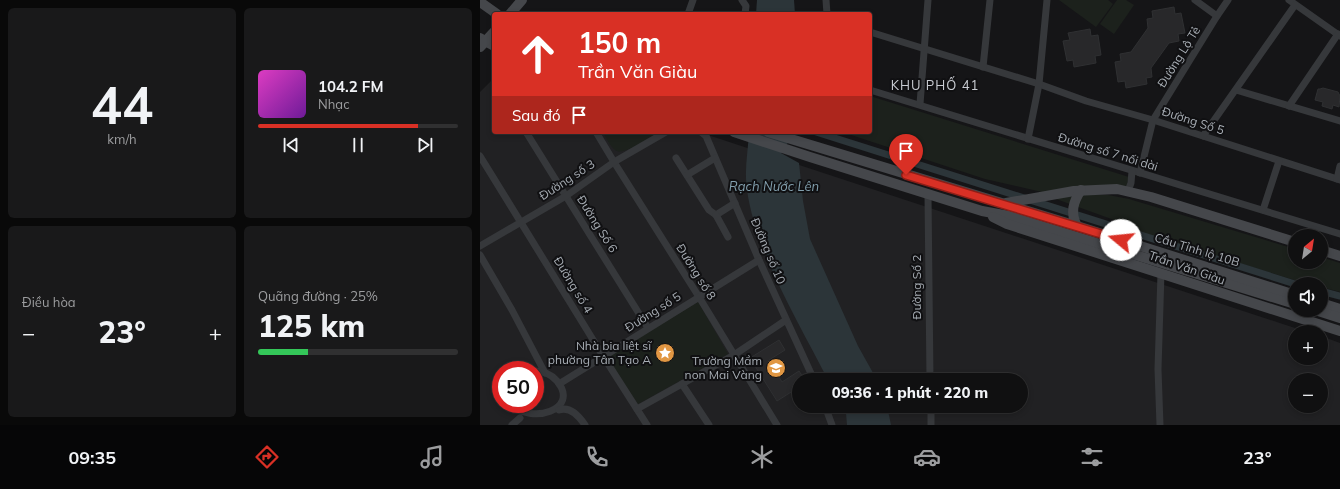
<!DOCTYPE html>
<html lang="vi">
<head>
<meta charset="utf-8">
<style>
	:root { --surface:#101011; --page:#19191a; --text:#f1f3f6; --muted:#9c9d9f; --line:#303031; --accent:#d93025 }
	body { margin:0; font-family:Mulish,sans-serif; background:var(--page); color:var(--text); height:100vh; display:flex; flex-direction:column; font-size:15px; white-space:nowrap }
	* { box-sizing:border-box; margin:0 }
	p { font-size:13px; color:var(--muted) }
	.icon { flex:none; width:22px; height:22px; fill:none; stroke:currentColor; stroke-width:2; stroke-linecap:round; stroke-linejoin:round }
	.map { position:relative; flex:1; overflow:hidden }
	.side { display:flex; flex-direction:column; gap:8px; padding:8px; background:#090909; width:480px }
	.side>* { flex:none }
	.banner { position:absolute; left:12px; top:12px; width:380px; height:122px; border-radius:4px; box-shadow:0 2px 6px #0003,0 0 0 1px var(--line); background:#d93025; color:#fff; overflow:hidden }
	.needle { width:26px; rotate:30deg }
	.buttons { position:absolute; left:808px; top:229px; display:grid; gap:8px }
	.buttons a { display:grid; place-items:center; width:40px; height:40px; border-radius:50%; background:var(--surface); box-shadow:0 2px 6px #0003,0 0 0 1px var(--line); font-size:20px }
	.speed { position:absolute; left:12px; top:361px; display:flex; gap:8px; font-size:20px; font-weight:700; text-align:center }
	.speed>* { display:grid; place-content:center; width:52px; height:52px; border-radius:50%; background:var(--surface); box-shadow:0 2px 6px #0003,0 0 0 1px var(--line); line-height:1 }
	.speed .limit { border:6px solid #d22; background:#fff; color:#111 }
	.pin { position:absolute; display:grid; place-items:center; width:34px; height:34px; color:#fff; margin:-41px -17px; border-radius:50% 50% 50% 0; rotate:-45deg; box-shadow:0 0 4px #0007 }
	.pin .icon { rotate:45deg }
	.me { position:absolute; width:44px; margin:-22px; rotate:287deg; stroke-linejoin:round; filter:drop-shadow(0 0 3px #0008) }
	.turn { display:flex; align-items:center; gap:14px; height:84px; padding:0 20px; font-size:18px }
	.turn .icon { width:52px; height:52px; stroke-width:2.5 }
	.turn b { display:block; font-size:28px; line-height:34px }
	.then { display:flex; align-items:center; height:38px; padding:0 20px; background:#0003; gap:8px; font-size:15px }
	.big { font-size:30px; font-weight:800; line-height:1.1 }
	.side .card { flex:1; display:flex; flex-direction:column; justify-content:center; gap:6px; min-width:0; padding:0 14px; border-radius:6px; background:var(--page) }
	.side .dial { align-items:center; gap:0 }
	.dial b { font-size:52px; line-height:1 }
	.song { display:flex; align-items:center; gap:12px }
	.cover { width:48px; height:48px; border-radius:6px; background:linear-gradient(135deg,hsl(310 70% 55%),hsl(280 70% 35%)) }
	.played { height:4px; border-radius:2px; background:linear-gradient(90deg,var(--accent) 80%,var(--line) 80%) }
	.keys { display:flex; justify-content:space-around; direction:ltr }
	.heat { display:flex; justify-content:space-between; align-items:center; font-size:22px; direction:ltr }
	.charge { height:6px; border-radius:3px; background:linear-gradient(90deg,#34c759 25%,var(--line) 0) }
	.side .tiles { flex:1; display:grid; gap:8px; grid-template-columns:repeat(2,1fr) }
	.trip { position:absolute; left:312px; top:373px; width:236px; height:40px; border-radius:20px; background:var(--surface); box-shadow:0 2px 6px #0003,0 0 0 1px var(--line); font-weight:800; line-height:40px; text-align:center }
	.menu { display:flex; height:64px; justify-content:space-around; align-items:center; background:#060607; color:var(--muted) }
	.menu .icon { width:28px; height:28px }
	.menu .selected { color:var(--accent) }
	.menu b { font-size:18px; color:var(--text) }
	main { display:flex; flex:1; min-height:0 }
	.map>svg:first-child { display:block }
</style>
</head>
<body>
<main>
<section class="side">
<div class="tiles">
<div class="card dial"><b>44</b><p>km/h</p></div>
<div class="card">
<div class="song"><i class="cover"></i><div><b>104.2 FM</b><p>Nhạc</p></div></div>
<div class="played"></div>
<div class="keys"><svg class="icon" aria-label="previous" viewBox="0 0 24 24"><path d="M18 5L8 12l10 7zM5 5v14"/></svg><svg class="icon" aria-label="pause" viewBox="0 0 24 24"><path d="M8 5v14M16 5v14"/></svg><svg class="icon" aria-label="next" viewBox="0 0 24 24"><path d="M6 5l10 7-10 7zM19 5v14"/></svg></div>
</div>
<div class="card"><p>Điều hòa</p>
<div class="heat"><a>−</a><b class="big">23°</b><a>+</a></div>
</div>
<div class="card"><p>Quãng đường · 25%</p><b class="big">125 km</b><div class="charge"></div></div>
</div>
</section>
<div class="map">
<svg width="860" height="425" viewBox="0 0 860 425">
	<rect width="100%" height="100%" fill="#151517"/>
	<path fill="#212123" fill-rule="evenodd" d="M14,78V132H219L827,332H815V358H841V336L860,343V425H0V92ZM21,370H55V404H21ZM319,380H541V406H319ZM815,380H841V406H815Z"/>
	<g fill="#1c211c">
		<path d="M579,0H628L633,4L616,27Z"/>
		<path d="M637,0H646L654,5L634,34L620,24Z"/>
		<path d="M390,96L649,177L646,188L562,192L505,179L362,132H390Z"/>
		<path d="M123,132H179C170,137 143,157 135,150C130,146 126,138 123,132Z"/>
		<path d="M584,195H628L649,199L815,249V262H841V257L860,263V292L841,287V284H828L817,281L657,231L648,225L576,199Z"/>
		<path d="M218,302L248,354L158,404L127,357Z"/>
	</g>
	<g fill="#2c3539">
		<path d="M277,0H314L315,14H276Z"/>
		<path d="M269,132H315L301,153L319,163L323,201L330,239L378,346L397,380H348C319,323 276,253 267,190C264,170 268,152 269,132Z"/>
		<path d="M362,406H407L411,425H367L366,413Z"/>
	</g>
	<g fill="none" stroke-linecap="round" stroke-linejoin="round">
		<g stroke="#2c3539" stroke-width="7">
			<path d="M336,132L815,284"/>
			<path d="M841,291L860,296"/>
		</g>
	</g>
	<g fill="#28282a" stroke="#2f3032">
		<path d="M694,7L695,14L701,13L705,33L698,34L699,41L689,43L671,68L672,77L666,78L667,84L646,88L645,81L638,82L635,62L641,61L640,54L651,52L668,28L667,19L673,18L672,11Z"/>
		<path d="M610,29L611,36L618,35L621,55L615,56L616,63L594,67L593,60L587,61L583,41L590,40L588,33Z"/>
		<path d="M843,88L858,92L860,96L859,107L853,105L852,109L842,106L843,102L835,100L838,89H840Z"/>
		<path d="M299,340L305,350L289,360L302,382L319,371L325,380H319V387L297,401L270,358Z"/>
	</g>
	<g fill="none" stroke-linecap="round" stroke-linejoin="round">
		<g stroke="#36383b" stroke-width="7">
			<path d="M262,0L266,6L265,14"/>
			<path d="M346,0L347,14"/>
			<path d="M715,0L737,16"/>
			<path d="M809,0L860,36"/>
			<path d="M208,14L213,0"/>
			<path d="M390,32L559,84L606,101L673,120L860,180"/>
			<path d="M503,67L510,0"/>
			<path d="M390,90L860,234"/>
			<path d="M756,90L860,121"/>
			<path d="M440,104L448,0"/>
			<path d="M809,106L858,34"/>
			<path d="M46,132L168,328"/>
			<path d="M116,132L134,162L219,297L297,425"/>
			<path d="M221,132L226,136L279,260L334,380"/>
			<path d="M723,136L815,5"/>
			<path d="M548,139L559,84L567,0"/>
			<path d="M0,156L123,356L167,425"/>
			<path d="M196,158L229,210L236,215L255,203"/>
			<path d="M660,173L673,120L737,16L748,0"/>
			<path d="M207,175L235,158"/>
			<path d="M857,179L860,166"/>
			<path d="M648,191L651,183L652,171"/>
			<path d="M448,195L450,380"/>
			<path d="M783,210L799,161"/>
			<path d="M236,215L248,237"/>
			<path d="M0,246L86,196L134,162L186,132"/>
			<path d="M0,255L32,310L65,373"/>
			<path d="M79,384L279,260"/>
			<path d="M202,384L229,425"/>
			<path d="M31,404C50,425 101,410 77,381C71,374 63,371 55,371"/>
			<path d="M345,406L352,425"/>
			<path d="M451,406V425"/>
			<path d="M157,409L254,355L306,320"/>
			<path d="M79,410C90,406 99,416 105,425"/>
			<path d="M32,425L40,418"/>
			<path d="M680,425L678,369L681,273"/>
		</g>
		<g stroke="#45474b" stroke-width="10">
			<path d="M0,2L17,14"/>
			<path d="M30,14L42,0"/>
			<path d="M0,38L14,46"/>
			<path d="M0,47L14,32"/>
			<path d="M254,132L330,157L502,211L529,216L815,304"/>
			<path d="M288,132L597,226L815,295"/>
			<path d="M526,203L594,191L637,189L671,197L815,242"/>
			<path d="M513,217L527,224C638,259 749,296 860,331"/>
			<path d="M597,226C590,213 593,202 601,190"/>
			<path d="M841,250L860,256"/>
			<path d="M841,303L860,309"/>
			<path d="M835,310L860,318"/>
		</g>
	</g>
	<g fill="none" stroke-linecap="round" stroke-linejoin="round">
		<defs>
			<path id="route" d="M426,175L641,240"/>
		</defs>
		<use href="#route" stroke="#8d1f18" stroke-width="10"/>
		<use href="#route" stroke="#d93025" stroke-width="7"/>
	</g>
	<defs>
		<symbol id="sight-disc" viewBox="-11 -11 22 22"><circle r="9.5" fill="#e19743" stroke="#101012"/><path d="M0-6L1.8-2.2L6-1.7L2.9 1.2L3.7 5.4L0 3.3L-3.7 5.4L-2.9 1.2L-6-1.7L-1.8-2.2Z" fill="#fff"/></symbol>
		<symbol id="school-disc" viewBox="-11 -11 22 22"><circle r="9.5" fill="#e19743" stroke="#101012"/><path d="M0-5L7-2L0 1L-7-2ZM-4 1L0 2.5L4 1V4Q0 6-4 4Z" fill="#fff"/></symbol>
	</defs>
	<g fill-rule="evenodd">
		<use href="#sight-disc" x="174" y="342" width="22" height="22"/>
		<use href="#school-disc" x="285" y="357" width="22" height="22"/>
	</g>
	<g text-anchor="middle" stroke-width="4" stroke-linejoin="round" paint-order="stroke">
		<g font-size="12" fill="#a8aeb5" stroke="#101012">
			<text transform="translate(699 57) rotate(-58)" y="4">Đường Lộ Tẻ</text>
			<text transform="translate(713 121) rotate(18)" y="4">Đường Số 5</text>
			<text transform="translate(628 152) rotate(17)" y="4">Đường số 7 nối dài</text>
			<text transform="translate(87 180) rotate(-33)" y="4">Đường số 3</text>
			<text transform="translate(117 224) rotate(58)" y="4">Đường Số 6</text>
			<text transform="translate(717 250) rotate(17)" y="4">Cầu Tỉnh lộ 10B</text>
			<text transform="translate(288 251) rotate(67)" y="4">Đường số 10</text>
			<text transform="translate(707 268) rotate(19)" y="4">Trần Văn Giàu</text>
			<text transform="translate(216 272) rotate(58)" y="4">Đường số 8</text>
			<text transform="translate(93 285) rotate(59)" y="4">Đường số 4</text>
			<text transform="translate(437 287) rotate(-90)" y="4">Đường Số 2</text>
			<text transform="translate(173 312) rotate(-32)" y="4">Đường số 5</text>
		</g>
		<g font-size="12" fill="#a8aeb5" stroke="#101012" text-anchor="end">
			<text x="171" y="350">Nhà bia liệt sĩ<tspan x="171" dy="14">phường Tân Tạo A</tspan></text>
			<text x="282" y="365">Trường Mầm<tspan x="282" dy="14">non Mai Vàng</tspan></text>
		</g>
		<g font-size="13" letter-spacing="1" fill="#c9ccd2" stroke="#101012">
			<text x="455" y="90">KHU PHỐ 41</text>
		</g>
		<g font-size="13" font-style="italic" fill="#829fad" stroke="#101012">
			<text x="294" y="191">Rạch Nước Lên</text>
		</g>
	</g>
</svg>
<div class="buttons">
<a><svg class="needle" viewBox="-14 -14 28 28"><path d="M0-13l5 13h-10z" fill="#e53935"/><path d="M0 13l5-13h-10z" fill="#9c9d9f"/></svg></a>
<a><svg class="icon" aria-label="sound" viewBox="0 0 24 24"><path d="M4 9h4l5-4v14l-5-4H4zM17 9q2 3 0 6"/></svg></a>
<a>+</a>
<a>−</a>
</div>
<div class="speed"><div class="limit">50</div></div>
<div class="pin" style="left:426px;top:175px;background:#d93025"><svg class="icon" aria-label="arrive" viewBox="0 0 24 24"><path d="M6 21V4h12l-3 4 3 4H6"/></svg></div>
<svg class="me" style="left:641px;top:240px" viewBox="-20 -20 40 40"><circle r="19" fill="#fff"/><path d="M0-13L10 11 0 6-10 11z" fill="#d93025"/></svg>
<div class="trip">09:36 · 1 phút · 220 m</div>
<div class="banner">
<div class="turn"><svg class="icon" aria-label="ahead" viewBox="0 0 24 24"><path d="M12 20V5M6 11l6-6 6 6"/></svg><div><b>150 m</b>Trần Văn Giàu</div></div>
<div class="then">Sau đó<svg class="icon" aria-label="arrive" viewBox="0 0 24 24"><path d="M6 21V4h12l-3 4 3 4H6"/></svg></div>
</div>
</div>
</main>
<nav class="menu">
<b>09:35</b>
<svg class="icon selected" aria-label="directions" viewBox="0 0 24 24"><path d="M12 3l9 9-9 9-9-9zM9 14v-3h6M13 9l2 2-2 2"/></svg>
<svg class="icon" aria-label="music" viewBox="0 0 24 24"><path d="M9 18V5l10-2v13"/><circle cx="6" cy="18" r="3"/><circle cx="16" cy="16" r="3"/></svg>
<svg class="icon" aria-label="phone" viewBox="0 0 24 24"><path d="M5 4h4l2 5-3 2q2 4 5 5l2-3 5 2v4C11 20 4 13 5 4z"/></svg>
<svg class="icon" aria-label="climate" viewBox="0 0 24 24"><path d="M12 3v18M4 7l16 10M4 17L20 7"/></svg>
<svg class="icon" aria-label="car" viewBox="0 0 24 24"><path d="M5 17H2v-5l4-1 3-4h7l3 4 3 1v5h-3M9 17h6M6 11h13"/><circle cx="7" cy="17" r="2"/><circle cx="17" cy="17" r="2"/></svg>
<svg class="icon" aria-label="filters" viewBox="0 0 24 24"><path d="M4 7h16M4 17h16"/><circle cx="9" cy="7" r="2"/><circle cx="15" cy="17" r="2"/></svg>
<b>23°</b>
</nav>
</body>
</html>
